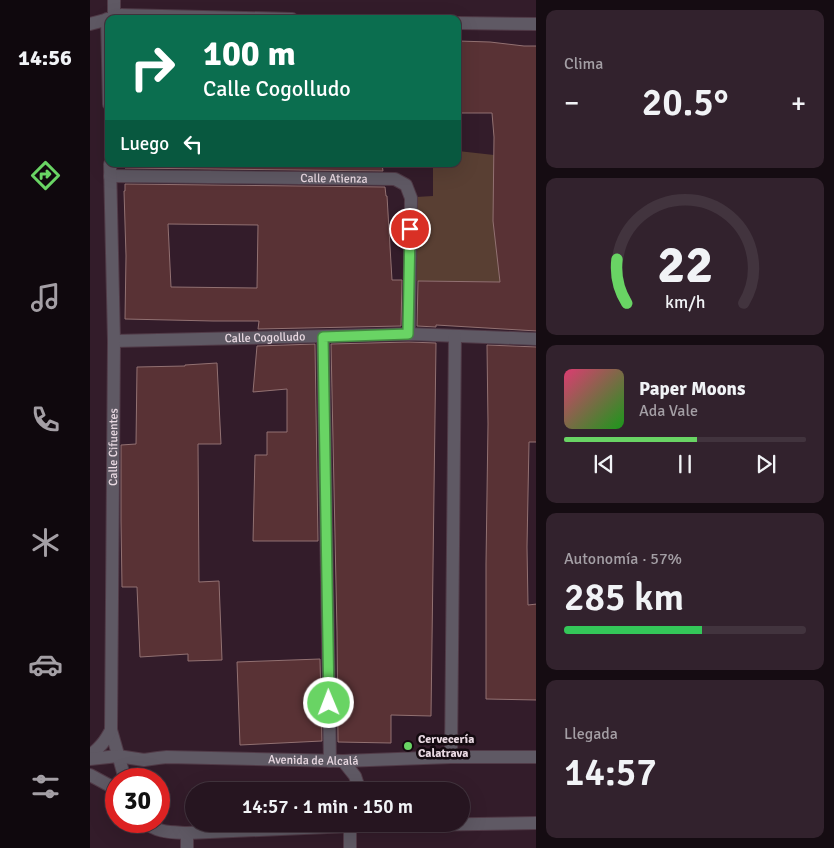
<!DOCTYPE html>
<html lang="es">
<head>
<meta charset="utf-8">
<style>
	:root { --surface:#261520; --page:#32222d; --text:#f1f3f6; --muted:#a49fa5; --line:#42343e; --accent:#69d464 }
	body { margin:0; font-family:Signika,sans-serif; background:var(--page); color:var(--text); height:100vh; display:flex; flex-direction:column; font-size:19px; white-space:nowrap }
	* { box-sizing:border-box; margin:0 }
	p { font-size:16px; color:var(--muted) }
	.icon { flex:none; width:28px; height:28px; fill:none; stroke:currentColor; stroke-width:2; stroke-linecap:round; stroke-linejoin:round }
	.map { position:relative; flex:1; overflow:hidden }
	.drawer { display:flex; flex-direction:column; gap:10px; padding:10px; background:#150c12; width:298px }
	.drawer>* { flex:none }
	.top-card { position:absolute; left:15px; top:15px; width:356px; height:152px; border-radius:10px; box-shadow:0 5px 20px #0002,0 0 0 1px var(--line); background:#0b6e4f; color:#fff; overflow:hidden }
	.speed { position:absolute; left:15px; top:768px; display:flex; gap:10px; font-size:25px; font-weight:700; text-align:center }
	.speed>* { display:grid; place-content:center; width:65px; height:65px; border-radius:50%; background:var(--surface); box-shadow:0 5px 20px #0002,0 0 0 1px var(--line); line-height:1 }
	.speed .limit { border:8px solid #d22; background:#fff; color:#111 }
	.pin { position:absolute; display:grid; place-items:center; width:42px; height:42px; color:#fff; margin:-21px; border:2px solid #fff; border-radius:50%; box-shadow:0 1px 5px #0007 }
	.me { position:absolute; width:55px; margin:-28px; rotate:359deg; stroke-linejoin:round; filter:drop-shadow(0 0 4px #0008) }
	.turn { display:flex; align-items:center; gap:18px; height:105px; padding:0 15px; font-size:22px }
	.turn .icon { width:65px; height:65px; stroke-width:2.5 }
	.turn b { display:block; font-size:35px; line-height:42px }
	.then { display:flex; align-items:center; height:48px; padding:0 15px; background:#0003; gap:10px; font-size:19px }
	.big { font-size:38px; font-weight:600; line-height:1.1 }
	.drawer .card { flex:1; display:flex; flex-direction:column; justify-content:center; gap:8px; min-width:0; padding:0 18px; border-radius:10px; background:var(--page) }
	.drawer .dial { align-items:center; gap:0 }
	.dial svg { height:130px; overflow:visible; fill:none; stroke:var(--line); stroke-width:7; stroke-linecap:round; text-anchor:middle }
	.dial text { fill:var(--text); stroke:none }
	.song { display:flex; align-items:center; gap:15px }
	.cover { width:60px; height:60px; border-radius:8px; background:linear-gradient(135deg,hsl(340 70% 55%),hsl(120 70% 35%)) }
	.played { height:5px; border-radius:2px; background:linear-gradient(90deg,var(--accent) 55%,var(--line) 55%) }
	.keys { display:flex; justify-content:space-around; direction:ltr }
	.heat { display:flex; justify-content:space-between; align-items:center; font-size:28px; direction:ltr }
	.charge { height:8px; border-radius:4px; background:linear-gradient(90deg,#34c759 57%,var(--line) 0) }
	.trip { position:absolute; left:95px; top:782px; width:285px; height:50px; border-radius:25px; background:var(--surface); box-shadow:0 5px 20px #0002,0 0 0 1px var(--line); font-weight:600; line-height:50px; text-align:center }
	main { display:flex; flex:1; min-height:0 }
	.tab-bar { display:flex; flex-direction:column; width:90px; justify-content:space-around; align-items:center; background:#0f080d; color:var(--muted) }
	.tab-bar .icon { width:35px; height:35px }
	.tab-bar .current { color:var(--accent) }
	.tab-bar b { font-size:22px; color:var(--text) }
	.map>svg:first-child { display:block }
</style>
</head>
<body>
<main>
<nav class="tab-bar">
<b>14:56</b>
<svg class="icon current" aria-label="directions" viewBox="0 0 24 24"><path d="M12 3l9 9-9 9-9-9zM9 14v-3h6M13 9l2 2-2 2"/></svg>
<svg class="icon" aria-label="music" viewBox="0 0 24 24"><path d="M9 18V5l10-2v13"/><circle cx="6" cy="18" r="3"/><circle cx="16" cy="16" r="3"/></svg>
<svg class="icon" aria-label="phone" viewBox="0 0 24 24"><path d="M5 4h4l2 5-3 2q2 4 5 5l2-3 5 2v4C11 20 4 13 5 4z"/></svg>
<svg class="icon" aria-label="climate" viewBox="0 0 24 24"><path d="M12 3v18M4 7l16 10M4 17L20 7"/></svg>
<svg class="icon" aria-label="car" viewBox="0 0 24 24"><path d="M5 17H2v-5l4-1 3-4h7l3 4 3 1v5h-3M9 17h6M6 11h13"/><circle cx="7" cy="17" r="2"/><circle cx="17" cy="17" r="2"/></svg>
<svg class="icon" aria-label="filters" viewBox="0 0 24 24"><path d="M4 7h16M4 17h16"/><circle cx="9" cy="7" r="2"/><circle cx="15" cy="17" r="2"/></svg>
</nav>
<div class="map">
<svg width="447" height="848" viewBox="0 0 447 848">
	<rect width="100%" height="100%" fill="#331c2a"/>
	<path fill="#593f33" d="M368,151L404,155L410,282L325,281L326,197L343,196V164H368Z"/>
	<g fill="#593235" stroke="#927172" fill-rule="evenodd">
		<path d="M368,41L400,42L434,46H447V331L346,325V327L327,326L328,281L410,282L403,221L404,137L402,113H368Z"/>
		<path d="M35,164H292L293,171L35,168Z"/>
		<path d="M35,184L295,187L296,196H297L302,280H312L311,326L168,329L169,321H123L35,319L36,256L34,191H35ZM78,224L168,225L167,288L81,287Z"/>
		<path d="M319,342L346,343L341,716L301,715V743L248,742L247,632L241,344Z"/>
		<path d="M225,344L228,541H163L165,455H177V432H197V389L163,392L167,346Z"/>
		<path d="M397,345L447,347V442H439L437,547L438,605L447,604V700L396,699V564L398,424Z"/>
		<path d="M127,363L131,444H108L109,582L129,581L132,660L98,661V654L50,657L47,587H32L31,521V445L46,444L47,367L95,366V365Z"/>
		<path d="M230,659L232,741L150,745L147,662Z"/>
	</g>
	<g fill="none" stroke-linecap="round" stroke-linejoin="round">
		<defs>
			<g id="minor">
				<path d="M24,17V0"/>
				<path d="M17,19L19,104"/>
				<path d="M19,19L31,15L202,19"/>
				<path d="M368,23L447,24"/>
				<path d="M0,24L19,19"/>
				<path id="s1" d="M20,176L305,179L316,185L321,198L319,334"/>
				<path d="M233,337L240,761"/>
				<path id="s2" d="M24,341L319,334L447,339"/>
				<path d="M21,730L35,779"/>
				<path id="s3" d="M0,755C10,748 15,741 21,730L24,341L20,164"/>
				<path d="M361,757L365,336"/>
				<path id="s4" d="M0,759L28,756L54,760L68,758L77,757L253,761L361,757H447"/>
				<path d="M253,761L265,776L270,791"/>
				<path d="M0,775L26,789"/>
				<path d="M53,821C68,833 79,832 97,833L260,826L447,823"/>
				<path d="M97,848V833"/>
				<path d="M260,848V826"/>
			</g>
		</defs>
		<use href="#minor" stroke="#503a47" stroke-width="14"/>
		<use href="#minor" stroke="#5f5964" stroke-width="12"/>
	</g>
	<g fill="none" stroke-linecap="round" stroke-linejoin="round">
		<defs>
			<path id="route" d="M239,703L233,337L318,334L320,229"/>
		</defs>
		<use href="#route" stroke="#448a41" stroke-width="12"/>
		<use href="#route" stroke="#69d464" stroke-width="9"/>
	</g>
	<circle fill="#69d464" stroke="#140a10" stroke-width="2" cx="318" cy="746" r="5"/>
	<g text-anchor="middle" stroke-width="5" stroke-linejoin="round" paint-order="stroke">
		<g font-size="12" fill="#e9d9e2" stroke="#140a10">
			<text dy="4" stroke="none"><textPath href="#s1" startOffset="224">Calle Atienza</textPath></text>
			<text dy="4" stroke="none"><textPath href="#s2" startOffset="151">Calle Cogolludo</textPath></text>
			<text dy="4" stroke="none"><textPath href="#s3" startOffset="316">Calle Cifuentes</textPath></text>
			<text dy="4" stroke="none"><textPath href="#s4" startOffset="224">Avenida de Alcalá</textPath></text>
		</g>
		<g font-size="12" font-weight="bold" fill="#e9d9e2" stroke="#140a10" text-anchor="start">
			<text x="328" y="743">Cervecería<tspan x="328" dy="14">Calatrava</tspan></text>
		</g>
	</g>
</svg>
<div class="speed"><div class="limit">30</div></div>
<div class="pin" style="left:320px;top:229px;background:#d93025"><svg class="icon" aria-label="arrive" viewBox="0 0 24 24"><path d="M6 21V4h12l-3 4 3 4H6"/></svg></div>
<svg class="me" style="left:239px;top:703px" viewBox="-20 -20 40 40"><circle r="17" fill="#69d464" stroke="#fff" stroke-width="3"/><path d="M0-11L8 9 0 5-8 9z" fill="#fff"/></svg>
<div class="trip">14:57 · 1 min · 150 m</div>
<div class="top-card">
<div class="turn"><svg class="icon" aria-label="right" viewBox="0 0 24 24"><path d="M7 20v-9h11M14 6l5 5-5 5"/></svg><div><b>100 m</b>Calle Cogolludo</div></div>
<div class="then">Luego<svg class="icon" aria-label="left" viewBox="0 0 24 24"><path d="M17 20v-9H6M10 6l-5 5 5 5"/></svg></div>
</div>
</div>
<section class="drawer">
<div class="card"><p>Clima</p>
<div class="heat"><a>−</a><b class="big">20.5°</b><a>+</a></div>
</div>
<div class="card dial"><svg viewBox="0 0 100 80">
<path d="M14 69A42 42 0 1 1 86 69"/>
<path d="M14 69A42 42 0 0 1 8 42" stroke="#69d464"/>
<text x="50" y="56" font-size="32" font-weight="700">22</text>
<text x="50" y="72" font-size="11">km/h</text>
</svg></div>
<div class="card">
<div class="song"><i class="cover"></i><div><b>Paper Moons</b><p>Ada Vale</p></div></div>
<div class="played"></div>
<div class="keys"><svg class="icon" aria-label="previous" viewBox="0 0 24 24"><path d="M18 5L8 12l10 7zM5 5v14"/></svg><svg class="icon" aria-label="pause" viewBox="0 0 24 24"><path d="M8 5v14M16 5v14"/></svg><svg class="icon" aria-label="next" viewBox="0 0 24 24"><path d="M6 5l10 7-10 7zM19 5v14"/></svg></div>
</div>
<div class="card"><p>Autonomía · 57%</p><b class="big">285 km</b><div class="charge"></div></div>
<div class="card"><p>Llegada</p><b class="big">14:57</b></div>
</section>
</main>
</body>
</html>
